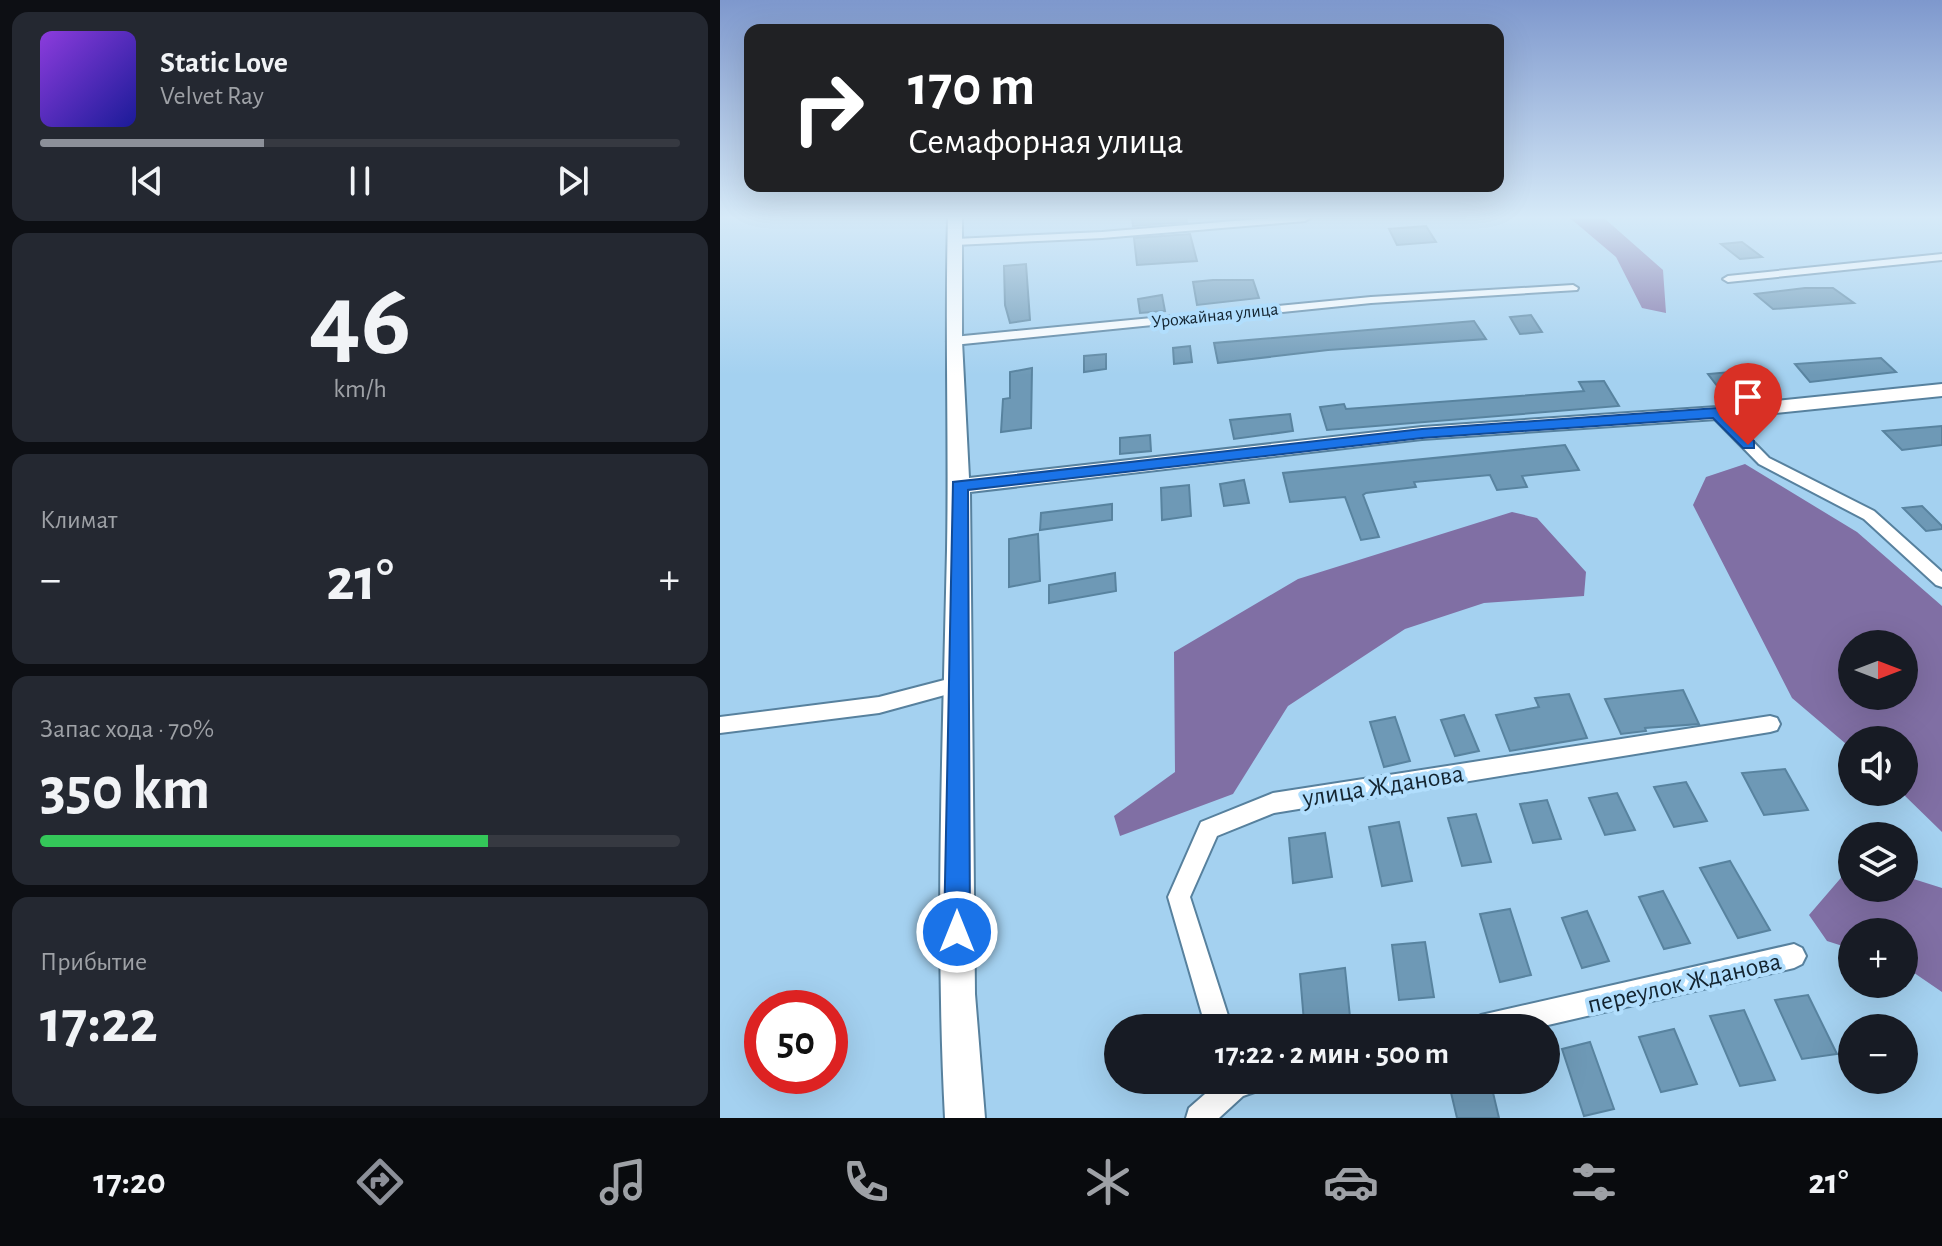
<!DOCTYPE html>
<html lang="ru">
<head>
<meta charset="utf-8">
<style>
	:root { --surface:#171b24; --page:#242831; --text:#f1f3f6; --muted:#9ea1a6; --line:#363941; --accent:#8c9099 }
	body { margin:0; font-family:"Alegreya Sans",sans-serif; background:var(--page); color:var(--text); height:100vh; display:flex; flex-direction:column; font-size:30px; white-space:nowrap }
	* { box-sizing:border-box; margin:0 }
	p { font-size:26px; color:var(--muted) }
	.icon { flex:none; width:44px; height:44px; fill:none; stroke:currentColor; stroke-width:2; stroke-linecap:round; stroke-linejoin:round }
	.map { position:relative; flex:1; overflow:hidden }
	.side { display:flex; flex-direction:column; gap:12px; padding:12px; background:#0d0f14; width:720px }
	.side>* { flex:none }
	.guide { position:absolute; left:24px; top:24px; width:760px; height:168px; border-radius:16px; box-shadow:0 8px 32px #0002; background:#202124; color:#fff; overflow:hidden }
	.needle { width:52px; rotate:90deg }
	.fabs { position:absolute; left:1118px; top:630px; display:grid; gap:16px }
	.fabs a { display:grid; place-items:center; width:80px; height:80px; border-radius:50%; background:var(--surface); box-shadow:0 8px 32px #0002; font-size:40px }
	.speed { position:absolute; left:24px; top:990px; display:flex; gap:16px; font-size:40px; font-weight:700; text-align:center }
	.speed>* { display:grid; place-content:center; width:104px; height:104px; border-radius:50%; background:var(--surface); box-shadow:0 8px 32px #0002; line-height:1 }
	.speed .limit { border:12px solid #d22; background:#fff; color:#111 }
	.pin { position:absolute; display:grid; place-items:center; width:68px; height:68px; color:#fff; margin:-82px -34px; border-radius:50% 50% 50% 0; rotate:-45deg; box-shadow:0 0 8px #0007 }
	.pin .icon { rotate:45deg }
	.me { position:absolute; width:88px; margin:-44px; rotate:0deg; stroke-linejoin:round; filter:drop-shadow(0 0 6px #0008) }
	.turn { display:flex; align-items:center; gap:28px; height:168px; padding:0 32px; font-size:36px }
	.turn .icon { width:104px; height:104px; stroke-width:2.5 }
	.turn b { display:block; font-size:56px; line-height:68px }
	.big { font-size:60px; font-weight:600; line-height:1.1 }
	.side .tile { flex:1; display:flex; flex-direction:column; justify-content:center; gap:12px; min-width:0; padding:0 28px; border-radius:16px; background:var(--page) }
	.side .dial { align-items:center; gap:0 }
	.dial b { font-size:104px; line-height:1 }
	.song { display:flex; align-items:center; gap:24px }
	.cover { width:96px; height:96px; border-radius:12px; background:linear-gradient(135deg,hsl(270 70% 55%),hsl(240 70% 35%)) }
	.played { height:8px; border-radius:4px; background:linear-gradient(90deg,var(--accent) 35%,var(--line) 35%) }
	.keys { display:flex; justify-content:space-around; direction:ltr }
	.heat { display:flex; justify-content:space-between; align-items:center; font-size:44px; direction:ltr }
	.charge { height:12px; border-radius:6px; background:linear-gradient(90deg,#34c759 70%,var(--line) 0) }
	.trip { position:absolute; left:384px; top:1014px; width:456px; height:80px; border-radius:40px; background:var(--surface); box-shadow:0 8px 32px #0002; font-weight:600; line-height:80px; text-align:center }
	.tabs { display:flex; height:128px; justify-content:space-around; align-items:center; background:#090b0e; color:var(--muted) }
	.tabs .icon { width:56px; height:56px }
	.tabs .on { color:var(--accent) }
	.tabs b { font-size:36px; color:var(--text) }
	main { display:flex; flex:1; min-height:0 }
	.map>svg:first-child { display:block }
</style>
</head>
<body>
<main>
<section class="side">
<div class="tile">
<div class="song"><i class="cover"></i><div><b>Static Love</b><p>Velvet Ray</p></div></div>
<div class="played"></div>
<div class="keys"><svg class="icon" aria-label="previous" viewBox="0 0 24 24"><path d="M18 5L8 12l10 7zM5 5v14"/></svg><svg class="icon" aria-label="pause" viewBox="0 0 24 24"><path d="M8 5v14M16 5v14"/></svg><svg class="icon" aria-label="next" viewBox="0 0 24 24"><path d="M6 5l10 7-10 7zM19 5v14"/></svg></div>
</div>
<div class="tile dial"><b>46</b><p>km/h</p></div>
<div class="tile"><p>Климат</p>
<div class="heat"><a>−</a><b class="big">21°</b><a>+</a></div>
</div>
<div class="tile"><p>Запас хода · 70%</p><b class="big">350 km</b><div class="charge"></div></div>
<div class="tile"><p>Прибытие</p><b class="big">17:22</b></div>
</section>
<div class="map">
<svg width="1222" height="1118" viewBox="0 0 1222 1118">
	<rect width="100%" height="100%" fill="#a4d1f0"/>
	<g fill="#806fa4" fill-rule="evenodd">
		<path d="M850,218H884L943,270L946,313L922,308L896,257Z"/>
		<path d="M1025,464L1137,532L1222,606V832L1181,792L1184,740H1132V749L1072,698L973,505L986,477ZM1132,644H1184V696H1132Z"/>
		<path d="M792,512L817,518L866,572L864,596L764,603L685,629L568,706L513,794L400,836L394,816L455,772L454,652L578,579Z"/>
		<path d="M1132,871V888H1184V876L1222,888V992L1184,966V932H1132V949L1107,941L1089,915L1126,872Z"/>
	</g>
	<g fill="#6e99b6" stroke="#58839f" stroke-width="2">
		<path d="M412,218H466L467,222L413,226Z"/>
		<path d="M706,226L716,242L677,245L669,229Z"/>
		<path d="M470,234L477,261L417,265L414,238Z"/>
		<path d="M1022,242L1042,257L1020,259L1001,244Z"/>
		<path d="M306,264L310,320L290,323L285,305L284,266Z"/>
		<path d="M493,280H533L539,298L477,305L473,282Z"/>
		<path d="M1085,288H1113L1134,303L1053,309L1035,294Z"/>
		<path d="M442,295L445,311L420,313L418,299Z"/>
		<path d="M811,315L822,332L800,334L790,317Z"/>
		<path d="M754,321L766,339L608,350L498,363L494,343Z"/>
		<path d="M470,346L472,362L454,364L453,348Z"/>
		<path d="M386,354V369L364,372V356Z"/>
		<path d="M1161,358L1176,372L1090,382L1075,364Z"/>
		<path d="M312,368L311,428L281,432L283,399L290,398V372Z"/>
		<path d="M1011,372H1015L1028,389L1001,391L988,374Z"/>
		<path d="M884,381L899,406L607,430L600,407L624,404L626,409L864,391L859,382Z"/>
		<path d="M570,414L573,431L514,439L510,420Z"/>
		<path d="M1222,426V445L1182,450L1163,431Z"/>
		<path d="M430,435L431,451L400,454V438Z"/>
		<path d="M845,445L859,470L802,476L807,487L777,490L770,475L694,482L696,487L646,493L643,495L659,537L641,540L625,497L570,502L563,473Z"/>
		<path d="M524,480L529,503L504,506L500,484Z"/>
		<path d="M469,485L471,516L442,520L441,488Z"/>
		<path d="M392,504V520L320,530L321,513Z"/>
		<path d="M1202,506L1222,526V529L1206,531L1183,508Z"/>
		<path d="M318,534L320,581L289,587V539Z"/>
		<path d="M395,573L396,591L329,603V585Z"/>
		<path d="M963,690L979,724L925,728L926,731L901,734L885,699Z"/>
		<path d="M849,694L867,738L790,751L776,715L819,707L815,698Z"/>
		<path d="M744,715L759,751L735,756L721,720Z"/>
		<path d="M675,717L690,761L664,767L650,722Z"/>
		<path d="M1065,769L1088,810L1044,815L1022,773Z"/>
		<path d="M966,782L987,821L954,827L934,787Z"/>
		<path d="M897,793L915,830L885,835L869,798Z"/>
		<path d="M827,800L841,839L813,843L800,804Z"/>
		<path d="M756,814L771,862L742,866L728,818Z"/>
		<path d="M679,822L692,881L662,886L649,827Z"/>
		<path d="M605,833L612,877L573,883L569,838Z"/>
		<path d="M1010,861L1050,930L1018,938L980,868Z"/>
		<path d="M943,891L970,943L944,949L919,897Z"/>
		<path d="M790,909L811,975L780,982L760,914Z"/>
		<path d="M867,911L889,961L862,968L842,918Z"/>
		<path d="M705,942L714,997L679,1000L672,945Z"/>
		<path d="M625,968L630,1017L584,1022L580,974Z"/>
		<path d="M1088,995L1117,1054L1082,1059L1055,1000Z"/>
		<path d="M1024,1010L1055,1080L1020,1086L990,1016Z"/>
		<path d="M954,1029L977,1084L941,1092L919,1037Z"/>
		<path d="M870,1042L894,1109L864,1116L842,1049Z"/>
		<path d="M728,1080H770L779,1118H737Z"/>
	</g>
	<g fill="none" stroke-linecap="round" stroke-linejoin="round">
		<defs>
			<g id="street">
				<path d="M551,218H590L585,221L382,238L235,245L230,242L235,239L382,232Z"/>
				<path d="M1222,254V260L1008,282L1003,279L1008,276Z"/>
				<path d="M853,285L858,288L857,290L651,303L233,345L227,341L233,337L651,297Z"/>
				<path d="M997,409L1002,410L1049,458L1154,511L1222,572V587L1216,585L1144,519L1039,464L992,416L990,413Z"/>
				<path d="M236,677L243,680L245,685L243,690L159,713L0,733V717L159,697Z"/>
				<path d="M1050,716L1057,718L1060,724L1057,730L1050,732L554,813L497,836L470,897L512,1028H486L448,897L481,822L553,793Z"/>
				<path d="M1074,944L1082,948L1086,956L1082,964L1074,968L815,1028H748L752,1019L761,1015Z"/>
				<path d="M501,1080H547L543,1089L523,1096L499,1118H466L469,1108Z"/>
			</g>
			<path id="secondary" d="M228,218H242V341L249,478L702,427L997,407L1222,384V396L997,419L702,439L250,492L255,994L265,1118H225C215,929 223,740 227,550C229,439 225,329 228,218Z"/>
		</defs>
		<use href="#street" stroke="#57819e" stroke-width="4"/>
		<use href="#secondary" stroke="#57819e" stroke-width="4"/>
		<use href="#street" fill="#fff" fill-rule="evenodd"/>
		<use href="#secondary" fill="#fff" fill-rule="evenodd"/>
	</g>
	<linearGradient id="sky" x2="0" y2="1"><stop stop-color="#7e98cd"/><stop offset="0.58" stop-color="#d6eaf8"/><stop offset="1" stop-color="#d6eaf8" stop-opacity="0"/></linearGradient>
	<rect width="1222" height="375" fill="url(#sky)"/>
	<path fill="#1a73e8" stroke="#114b97" stroke-width="2" d="M997,408L1034,441V448H1023L993,418L702,438L248,490L250,932L247,941L237,945L228,941L224,932L233,482L702,429Z"/>
	<g text-anchor="middle" stroke-width="8" stroke-linejoin="round" paint-order="stroke">
		<g font-size="18" fill="#132430" stroke="#b1defd">
			<text transform="translate(495 315) rotate(-6)" y="6">Урожайная улица</text>
		</g>
		<g font-size="26" fill="#132430" stroke="#b1defd">
			<text transform="translate(663 785) rotate(-9)" y="9">улица Жданова</text>
			<text transform="translate(964 982) rotate(-13)" y="9">переулок Жданова</text>
		</g>
	</g>
</svg>
<div class="fabs">
<a><svg class="needle" viewBox="-14 -14 28 28"><path d="M0-13l5 13h-10z" fill="#e53935"/><path d="M0 13l5-13h-10z" fill="#9ea1a6"/></svg></a>
<a><svg class="icon" aria-label="sound" viewBox="0 0 24 24"><path d="M4 9h4l5-4v14l-5-4H4zM17 9q2 3 0 6"/></svg></a>
<a><svg class="icon" aria-label="layers" viewBox="0 0 24 24"><path d="M12 4l9 5-9 5-9-5zM3 14l9 5 9-5"/></svg></a>
<a>+</a>
<a>−</a>
</div>
<div class="speed"><div class="limit">50</div></div>
<div class="pin" style="left:1028px;top:445px;background:#d93025"><svg class="icon" aria-label="arrive" viewBox="0 0 24 24"><path d="M6 21V4h12l-3 4 3 4H6"/></svg></div>
<svg class="me" style="left:237px;top:932px" viewBox="-20 -20 40 40"><circle r="17" fill="#1a73e8" stroke="#fff" stroke-width="3"/><path d="M0-11L8 9 0 5-8 9z" fill="#fff"/></svg>
<div class="trip">17:22 · 2 мин · 500 m</div>
<div class="guide">
<div class="turn"><svg class="icon" aria-label="right" viewBox="0 0 24 24"><path d="M7 20v-9h11M14 6l5 5-5 5"/></svg><div><b>170 m</b>Семафорная улица</div></div>
</div>
</div>
</main>
<nav class="tabs">
<b>17:20</b>
<svg class="icon on" aria-label="directions" viewBox="0 0 24 24"><path d="M12 3l9 9-9 9-9-9zM9 14v-3h6M13 9l2 2-2 2"/></svg>
<svg class="icon" aria-label="music" viewBox="0 0 24 24"><path d="M9 18V5l10-2v13"/><circle cx="6" cy="18" r="3"/><circle cx="16" cy="16" r="3"/></svg>
<svg class="icon" aria-label="phone" viewBox="0 0 24 24"><path d="M5 4h4l2 5-3 2q2 4 5 5l2-3 5 2v4C11 20 4 13 5 4z"/></svg>
<svg class="icon" aria-label="climate" viewBox="0 0 24 24"><path d="M12 3v18M4 7l16 10M4 17L20 7"/></svg>
<svg class="icon" aria-label="car" viewBox="0 0 24 24"><path d="M5 17H2v-5l4-1 3-4h7l3 4 3 1v5h-3M9 17h6M6 11h13"/><circle cx="7" cy="17" r="2"/><circle cx="17" cy="17" r="2"/></svg>
<svg class="icon" aria-label="filters" viewBox="0 0 24 24"><path d="M4 7h16M4 17h16"/><circle cx="9" cy="7" r="2"/><circle cx="15" cy="17" r="2"/></svg>
<b>21°</b>
</nav>
</body>
</html>
